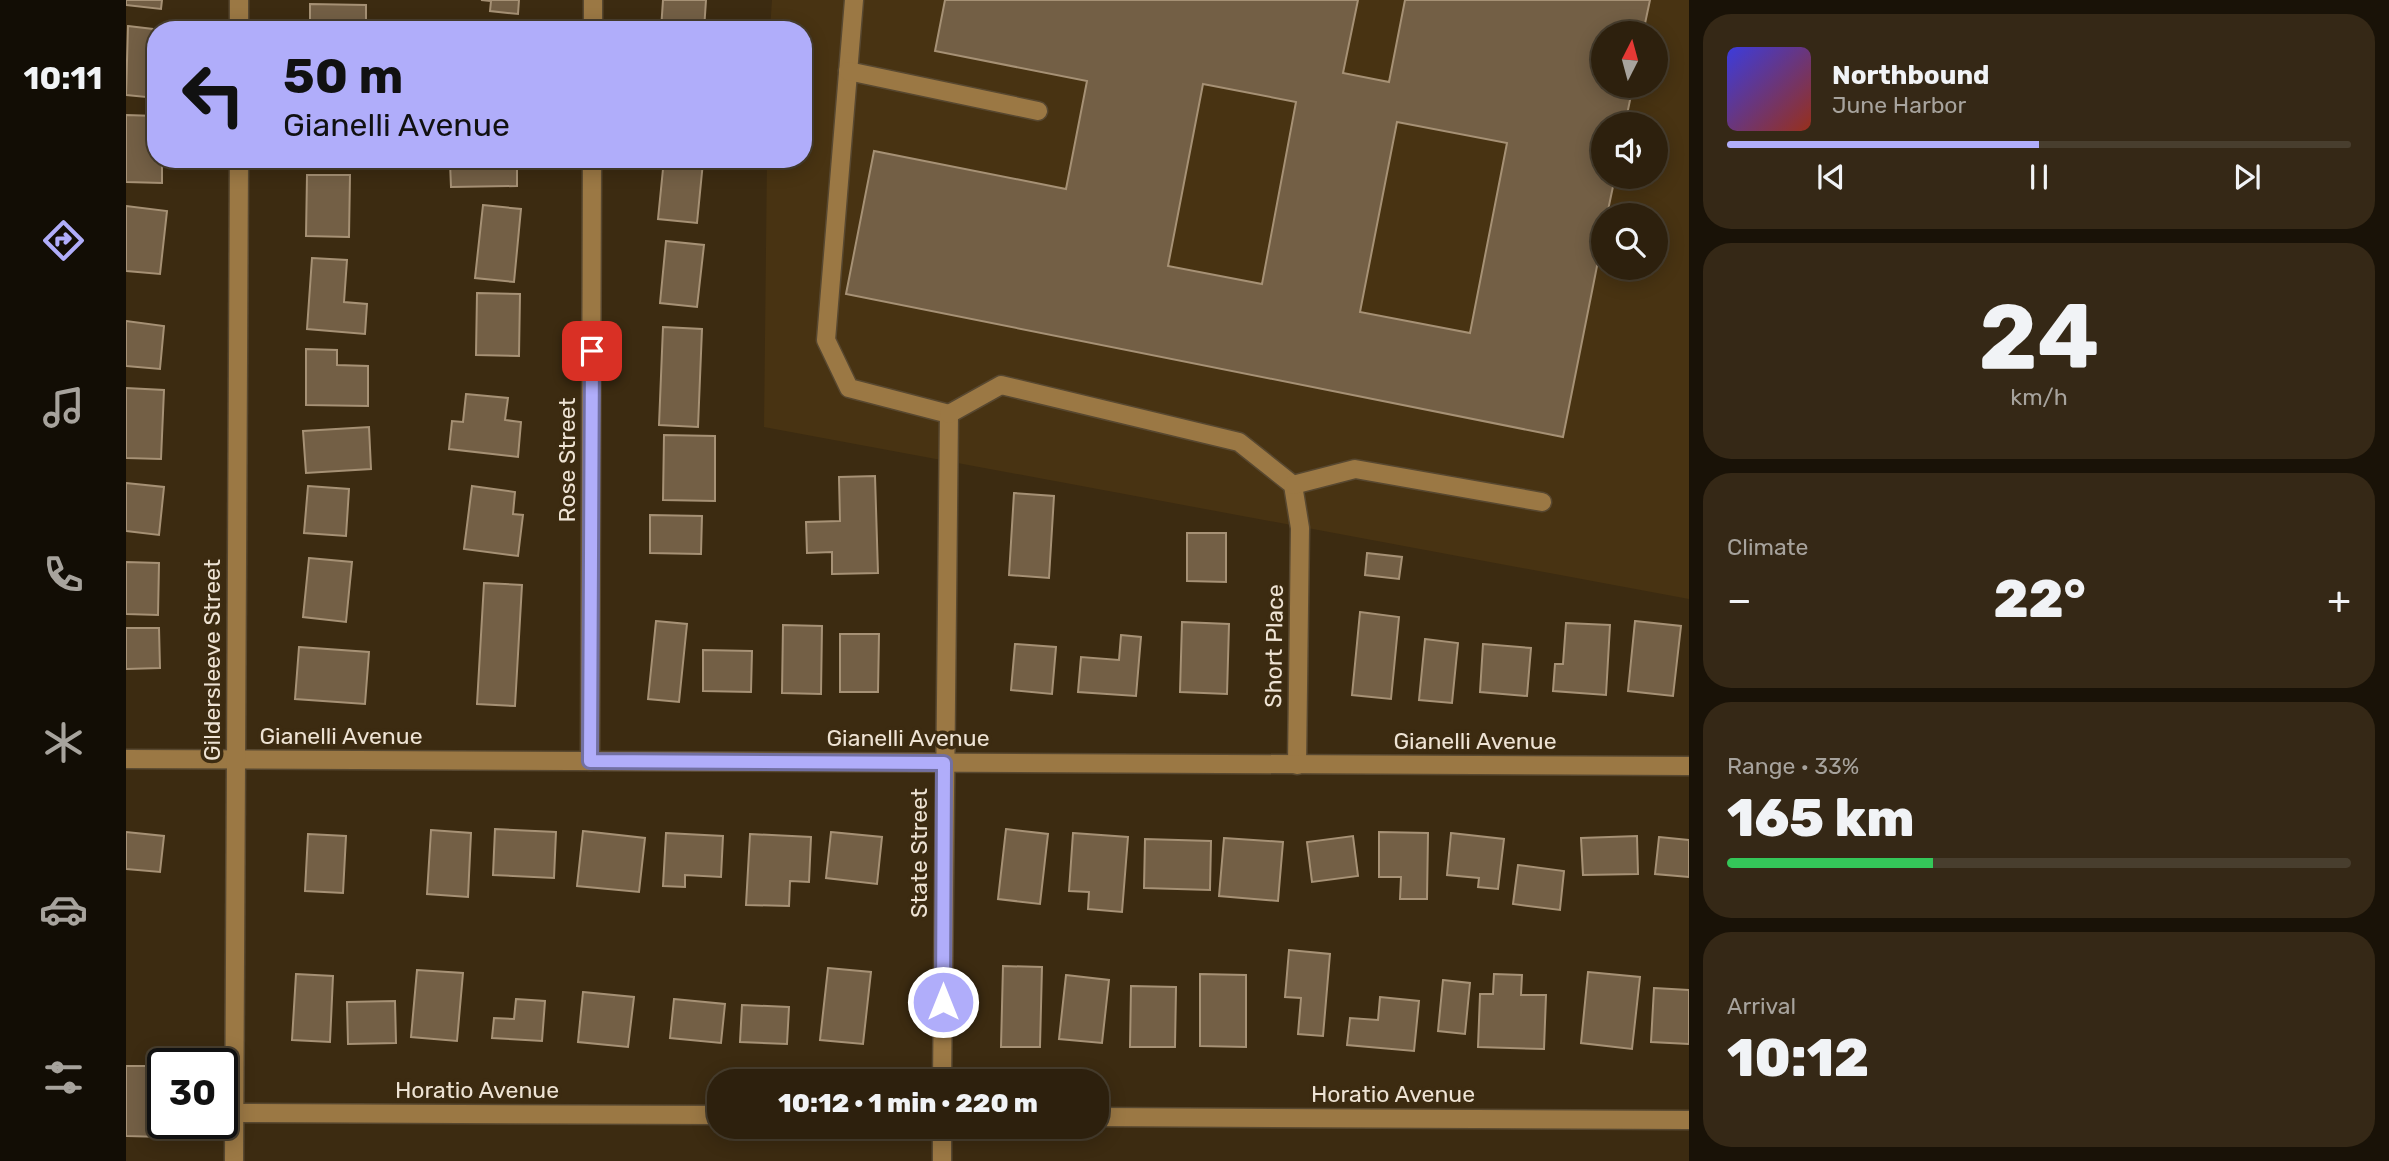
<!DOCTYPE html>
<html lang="en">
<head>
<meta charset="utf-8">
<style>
	:root { --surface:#2d200d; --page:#352816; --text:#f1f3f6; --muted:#a7a39d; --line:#483e2e; --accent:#b0adfa }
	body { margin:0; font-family:Rubik,sans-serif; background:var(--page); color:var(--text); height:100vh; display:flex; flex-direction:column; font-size:26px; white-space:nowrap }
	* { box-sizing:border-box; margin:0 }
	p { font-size:23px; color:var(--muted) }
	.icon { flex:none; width:38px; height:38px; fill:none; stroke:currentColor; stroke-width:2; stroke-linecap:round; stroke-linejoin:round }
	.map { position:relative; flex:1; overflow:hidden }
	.sheet { display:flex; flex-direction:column; gap:14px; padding:14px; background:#191207; width:700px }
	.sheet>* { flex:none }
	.banner { position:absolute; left:21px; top:21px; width:665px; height:147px; border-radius:28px; box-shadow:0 4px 18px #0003,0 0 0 2px var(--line); background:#b0adfa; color:#111; overflow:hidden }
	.needle { width:46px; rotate:6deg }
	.buttons { position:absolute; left:1465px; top:21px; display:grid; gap:14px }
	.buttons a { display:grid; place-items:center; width:77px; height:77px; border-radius:50%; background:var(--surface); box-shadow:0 4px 18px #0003,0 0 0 2px var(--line); font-size:35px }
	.speed { position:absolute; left:21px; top:1048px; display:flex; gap:14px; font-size:35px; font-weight:700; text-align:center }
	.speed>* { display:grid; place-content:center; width:91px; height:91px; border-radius:50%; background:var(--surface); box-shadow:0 4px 18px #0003,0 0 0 2px var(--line); line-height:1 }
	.speed .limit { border:4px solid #111; border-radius:10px; background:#fff; color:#111 }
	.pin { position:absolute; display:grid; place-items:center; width:60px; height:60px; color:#fff; margin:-30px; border-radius:14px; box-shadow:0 4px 10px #0006 }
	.me { position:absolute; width:77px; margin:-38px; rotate:0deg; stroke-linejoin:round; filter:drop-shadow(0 0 5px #0008) }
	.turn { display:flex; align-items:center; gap:24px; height:147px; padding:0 21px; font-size:32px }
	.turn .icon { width:91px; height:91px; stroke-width:2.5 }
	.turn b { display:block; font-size:49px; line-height:60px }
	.big { font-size:52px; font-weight:800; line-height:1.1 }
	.sheet .tile { flex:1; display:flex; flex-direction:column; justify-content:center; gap:10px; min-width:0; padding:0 24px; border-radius:28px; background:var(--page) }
	.sheet .dial { align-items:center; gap:0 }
	.dial b { font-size:91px; line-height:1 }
	.song { display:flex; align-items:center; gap:21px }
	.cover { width:84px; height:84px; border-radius:10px; background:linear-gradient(135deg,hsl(240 70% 55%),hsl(10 70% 35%)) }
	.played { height:7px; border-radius:4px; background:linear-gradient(90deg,var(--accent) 50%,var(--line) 50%) }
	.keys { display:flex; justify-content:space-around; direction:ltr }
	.heat { display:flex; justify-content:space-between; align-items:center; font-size:38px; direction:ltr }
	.charge { height:10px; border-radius:5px; background:linear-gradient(90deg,#34c759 33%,var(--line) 0) }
	.trip { position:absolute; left:581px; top:1069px; width:402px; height:70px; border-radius:28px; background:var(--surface); box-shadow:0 4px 18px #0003,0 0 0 2px var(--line); font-weight:800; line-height:70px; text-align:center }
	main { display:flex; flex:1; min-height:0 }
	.menu { display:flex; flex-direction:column; width:126px; justify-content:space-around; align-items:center; background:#120d05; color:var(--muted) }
	.menu .icon { width:49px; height:49px }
	.menu .selected { color:var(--accent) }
	.menu b { font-size:32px; color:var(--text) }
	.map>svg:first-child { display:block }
</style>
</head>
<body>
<main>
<nav class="menu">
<b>10:11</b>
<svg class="icon selected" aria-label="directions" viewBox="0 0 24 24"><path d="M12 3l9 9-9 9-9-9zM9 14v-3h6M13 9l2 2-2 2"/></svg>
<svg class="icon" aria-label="music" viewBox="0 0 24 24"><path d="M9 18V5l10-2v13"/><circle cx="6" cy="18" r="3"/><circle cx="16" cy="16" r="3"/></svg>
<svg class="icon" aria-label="phone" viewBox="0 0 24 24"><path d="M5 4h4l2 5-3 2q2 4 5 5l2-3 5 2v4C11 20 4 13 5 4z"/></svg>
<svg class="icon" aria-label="climate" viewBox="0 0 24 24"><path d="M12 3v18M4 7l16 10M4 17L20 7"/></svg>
<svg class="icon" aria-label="car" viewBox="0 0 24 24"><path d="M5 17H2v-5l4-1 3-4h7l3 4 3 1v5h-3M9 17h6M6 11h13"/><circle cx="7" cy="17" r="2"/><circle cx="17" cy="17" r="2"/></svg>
<svg class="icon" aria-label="filters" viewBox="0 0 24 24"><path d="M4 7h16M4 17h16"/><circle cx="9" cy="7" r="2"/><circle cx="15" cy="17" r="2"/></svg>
</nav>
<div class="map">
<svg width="1563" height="1161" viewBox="0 0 1563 1161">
	<rect width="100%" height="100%" fill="#3c2b11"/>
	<path fill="#483312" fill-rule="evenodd" d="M646,0H1563V599L638,427L641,159H677V30H644ZM1477,33H1530V86H1477ZM1477,124H1530V177H1477ZM1477,215H1530V268H1477Z"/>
	<g fill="#735f45" stroke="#a69175" stroke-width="2" fill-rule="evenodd">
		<path d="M0,0H36L35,9L0,5Z"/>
		<path d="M355,0H393L392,14L364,11L365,1Z"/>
		<path d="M537,0H580L578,30H535Z"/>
		<path d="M819,0H1232L1217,73L1263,82L1279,0H1524L1517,33H1477V86H1507L1499,124H1477V177H1489L1481,215H1477V236L1437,437L720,294L748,151L940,189L961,81L809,51ZM1077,84L1170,102L1136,284L1042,266ZM1271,122L1381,143L1344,333L1234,312Z"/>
		<path d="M184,4L240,5V30H184Z"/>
		<path d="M2,26L36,30H30V98L0,95Z"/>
		<path d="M0,115L30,116V159H36V183L0,182Z"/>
		<path d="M348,159H391V186L325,187L324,163H348Z"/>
		<path d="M538,159L577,162L571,223L532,219Z"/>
		<path d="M181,175H224L223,237L180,236Z"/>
		<path d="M357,205L395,209L388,282L349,278Z"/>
		<path d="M0,206L41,211L34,274L0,271Z"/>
		<path d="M540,241L578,245L571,307L534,303Z"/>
		<path d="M186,258L221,260L218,302L241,304L239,334L181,329Z"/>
		<path d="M351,293L394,294L393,356L350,355Z"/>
		<path d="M0,321L38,326L34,369L0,366Z"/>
		<path d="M537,327L576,329L572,427L533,425Z"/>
		<path d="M180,349L211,350V365L242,366V406L180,405Z"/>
		<path d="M0,388L38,390L35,459L0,458Z"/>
		<path d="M340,394L382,398L379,420L395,422L392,457L323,449L326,421L337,422Z"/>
		<path d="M243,427L245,469L180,473L177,431Z"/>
		<path d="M538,435L589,436V501L537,500Z"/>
		<path d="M749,476L752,573L706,574V552L681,553L680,522L714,521L713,477Z"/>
		<path d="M0,483L38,487L33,535L0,531Z"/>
		<path d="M182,486L223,489L220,536L178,533Z"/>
		<path d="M346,486L389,492L387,514L397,515L392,556L338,549Z"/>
		<path d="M888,493L928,496L923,578L883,575Z"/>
		<path d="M524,515L576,516L575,554L524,553Z"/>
		<path d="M1061,533H1100V582L1061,581Z"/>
		<path d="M1241,553L1276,557L1273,579L1239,575Z"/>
		<path d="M183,558L226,562L220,622L177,617Z"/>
		<path d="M0,562L33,563L32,615L0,614Z"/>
		<path d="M358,583L396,585L389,706L351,704Z"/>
		<path d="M1234,612L1273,617L1265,699L1226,695Z"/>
		<path d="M530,621L561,624L553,702L522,699Z"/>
		<path d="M1509,621L1555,626L1547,696L1502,691Z"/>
		<path d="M1056,622L1103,624L1101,694L1054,692Z"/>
		<path d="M1440,623L1484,625L1480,695L1427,691L1429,664H1437Z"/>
		<path d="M657,625L696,626L695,694L656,693Z"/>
		<path d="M0,628H33L34,668L0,669Z"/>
		<path d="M714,634H753L752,692H714Z"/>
		<path d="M995,635L1015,637L1010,696L952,692L955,657L993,660Z"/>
		<path d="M1299,639L1332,643L1326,703L1293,700Z"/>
		<path d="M889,644L930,647L926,694L885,690Z"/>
		<path d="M1357,644L1405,648L1401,696L1354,692Z"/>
		<path d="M173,647L243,652L239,704L169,699Z"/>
		<path d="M577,650L626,651L625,692L577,691Z"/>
		<path d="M369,829L430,832L428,878L367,875Z"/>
		<path d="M880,829L922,834L914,904L872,899Z"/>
		<path d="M305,830L345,833L342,897L301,894Z"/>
		<path d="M457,831L519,838L513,892L451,886Z"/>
		<path d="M0,832L38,836L34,872L0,869Z"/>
		<path d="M705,832L756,837L751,884L700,878Z"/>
		<path d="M1253,832L1302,833L1301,899H1274L1275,877H1253Z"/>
		<path d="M540,833L597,836L595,877L559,875V887L537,886Z"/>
		<path d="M947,833L1002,837L996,912L962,909L963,892L943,891Z"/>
		<path d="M1325,833L1378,839L1372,889L1352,887L1353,878L1321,875Z"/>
		<path d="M182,834L220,836L217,893L179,891Z"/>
		<path d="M624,834L685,837L683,882L664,881L663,906L620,905Z"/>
		<path d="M1227,836L1232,876L1186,882L1181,842Z"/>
		<path d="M1511,836L1512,874L1457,875L1455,838Z"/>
		<path d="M1533,837L1563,840V877L1529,874Z"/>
		<path d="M1098,838L1157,842L1152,901L1093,896Z"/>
		<path d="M1019,839L1085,841L1084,890L1018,888Z"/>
		<path d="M1392,865L1438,871L1434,910L1387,904Z"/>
		<path d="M1163,950L1204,954L1197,1036L1172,1034L1175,998L1159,997Z"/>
		<path d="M877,966L916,967L914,1047H875Z"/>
		<path d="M702,968L745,972L737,1044L694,1040Z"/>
		<path d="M291,970L337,973L331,1041L285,1037Z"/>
		<path d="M1462,972L1514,977L1506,1049L1455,1043Z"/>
		<path d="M170,974L207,976L204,1042L166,1040Z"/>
		<path d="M1074,974L1120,975V1047L1074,1046Z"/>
		<path d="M1368,974L1396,975L1395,995H1420L1418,1049L1352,1047L1354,994H1367Z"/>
		<path d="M940,975L983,980L976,1043L933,1039Z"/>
		<path d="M1317,980L1344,983L1339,1034L1312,1031Z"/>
		<path d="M1005,986L1050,987L1049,1047H1004Z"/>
		<path d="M1528,988L1563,990V1044L1525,1042Z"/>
		<path d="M457,992L508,997L502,1047L452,1042Z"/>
		<path d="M1254,997L1293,1001L1288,1051L1221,1045L1224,1018L1252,1020Z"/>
		<path d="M390,999L419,1001L416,1041L366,1038L368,1018L388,1019Z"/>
		<path d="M548,999L599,1004L595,1043L544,1038Z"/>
		<path d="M269,1001L270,1043L222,1044L221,1002Z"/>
		<path d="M616,1005L663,1007L661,1044L614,1042Z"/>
		<path d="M0,1066H37V1137L0,1136Z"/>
	</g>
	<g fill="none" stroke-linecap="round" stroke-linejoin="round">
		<defs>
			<g id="minor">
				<path d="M728,0L700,340L723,388L823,414L816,1082"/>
				<path d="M113,30V0"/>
				<path d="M467,30V0"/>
				<path d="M722,71L912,111"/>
				<path d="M823,414L875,385L1113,442L1167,485L1174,528L1171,765"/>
				<path d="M1167,485L1229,469L1416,502"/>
				<path d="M0,759L1563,766"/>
				<path d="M464,761L466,159"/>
				<path d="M108,1113L593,1115"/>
				<path d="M971,1117L1563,1120"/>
				<path d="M108,1161L113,159"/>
				<path d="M816,1161V1127"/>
			</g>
		</defs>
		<use href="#minor" stroke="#584830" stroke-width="21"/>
		<use href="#minor" stroke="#9b7844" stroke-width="18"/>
	</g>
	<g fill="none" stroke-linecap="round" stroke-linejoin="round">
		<defs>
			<path id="route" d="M466,351L464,761L818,763L817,1002"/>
		</defs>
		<use href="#route" stroke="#7270a2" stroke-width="18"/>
		<use href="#route" stroke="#b0adfa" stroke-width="12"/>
	</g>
	<g text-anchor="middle" stroke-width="7" stroke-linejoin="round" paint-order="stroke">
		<g font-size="23" fill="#eee3d4" stroke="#3c2b11">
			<text transform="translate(441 460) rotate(-90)" y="8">Rose Street</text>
			<text transform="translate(1148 646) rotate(-89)" y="8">Short Place</text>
			<text transform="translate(86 660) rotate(-90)" y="8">Gildersleeve Street</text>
			<text x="215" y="744">Gianelli Avenue</text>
			<text x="782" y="746">Gianelli Avenue</text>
			<text x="1349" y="749">Gianelli Avenue</text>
			<text transform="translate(793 853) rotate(-90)" y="8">State Street</text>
			<text x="351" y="1098">Horatio Avenue</text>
			<text x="1267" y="1102">Horatio Avenue</text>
		</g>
	</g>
</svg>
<div class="buttons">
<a><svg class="needle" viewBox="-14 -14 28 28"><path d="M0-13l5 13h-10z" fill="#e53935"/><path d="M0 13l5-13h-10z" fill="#a7a39d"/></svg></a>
<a><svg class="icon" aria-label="sound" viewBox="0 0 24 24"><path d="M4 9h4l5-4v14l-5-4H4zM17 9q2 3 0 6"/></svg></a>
<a><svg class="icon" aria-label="search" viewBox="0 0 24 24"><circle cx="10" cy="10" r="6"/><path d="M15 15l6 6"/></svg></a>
</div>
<div class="speed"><div class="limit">30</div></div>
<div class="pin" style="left:466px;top:351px;background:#d93025"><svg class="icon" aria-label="arrive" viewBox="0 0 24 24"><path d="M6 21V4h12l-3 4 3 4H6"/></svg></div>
<svg class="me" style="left:817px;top:1002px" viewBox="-20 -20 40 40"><circle r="17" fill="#b0adfa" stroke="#fff" stroke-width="3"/><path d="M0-11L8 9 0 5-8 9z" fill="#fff"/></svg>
<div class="trip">10:12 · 1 min · 220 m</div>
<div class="banner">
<div class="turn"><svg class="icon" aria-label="left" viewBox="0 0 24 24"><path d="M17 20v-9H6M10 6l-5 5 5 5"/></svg><div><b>50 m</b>Gianelli Avenue</div></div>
</div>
</div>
<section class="sheet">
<div class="tile">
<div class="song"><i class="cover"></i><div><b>Northbound</b><p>June Harbor</p></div></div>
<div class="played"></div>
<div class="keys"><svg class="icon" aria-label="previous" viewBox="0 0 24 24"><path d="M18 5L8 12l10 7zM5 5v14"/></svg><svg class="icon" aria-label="pause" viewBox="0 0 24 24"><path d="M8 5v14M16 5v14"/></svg><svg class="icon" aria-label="next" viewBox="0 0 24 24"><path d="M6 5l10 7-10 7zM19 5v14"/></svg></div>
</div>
<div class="tile dial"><b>24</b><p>km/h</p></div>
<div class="tile"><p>Climate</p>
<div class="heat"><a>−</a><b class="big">22°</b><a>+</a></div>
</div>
<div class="tile"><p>Range · 33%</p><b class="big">165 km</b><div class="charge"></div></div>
<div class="tile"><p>Arrival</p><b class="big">10:12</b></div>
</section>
</main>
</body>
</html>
